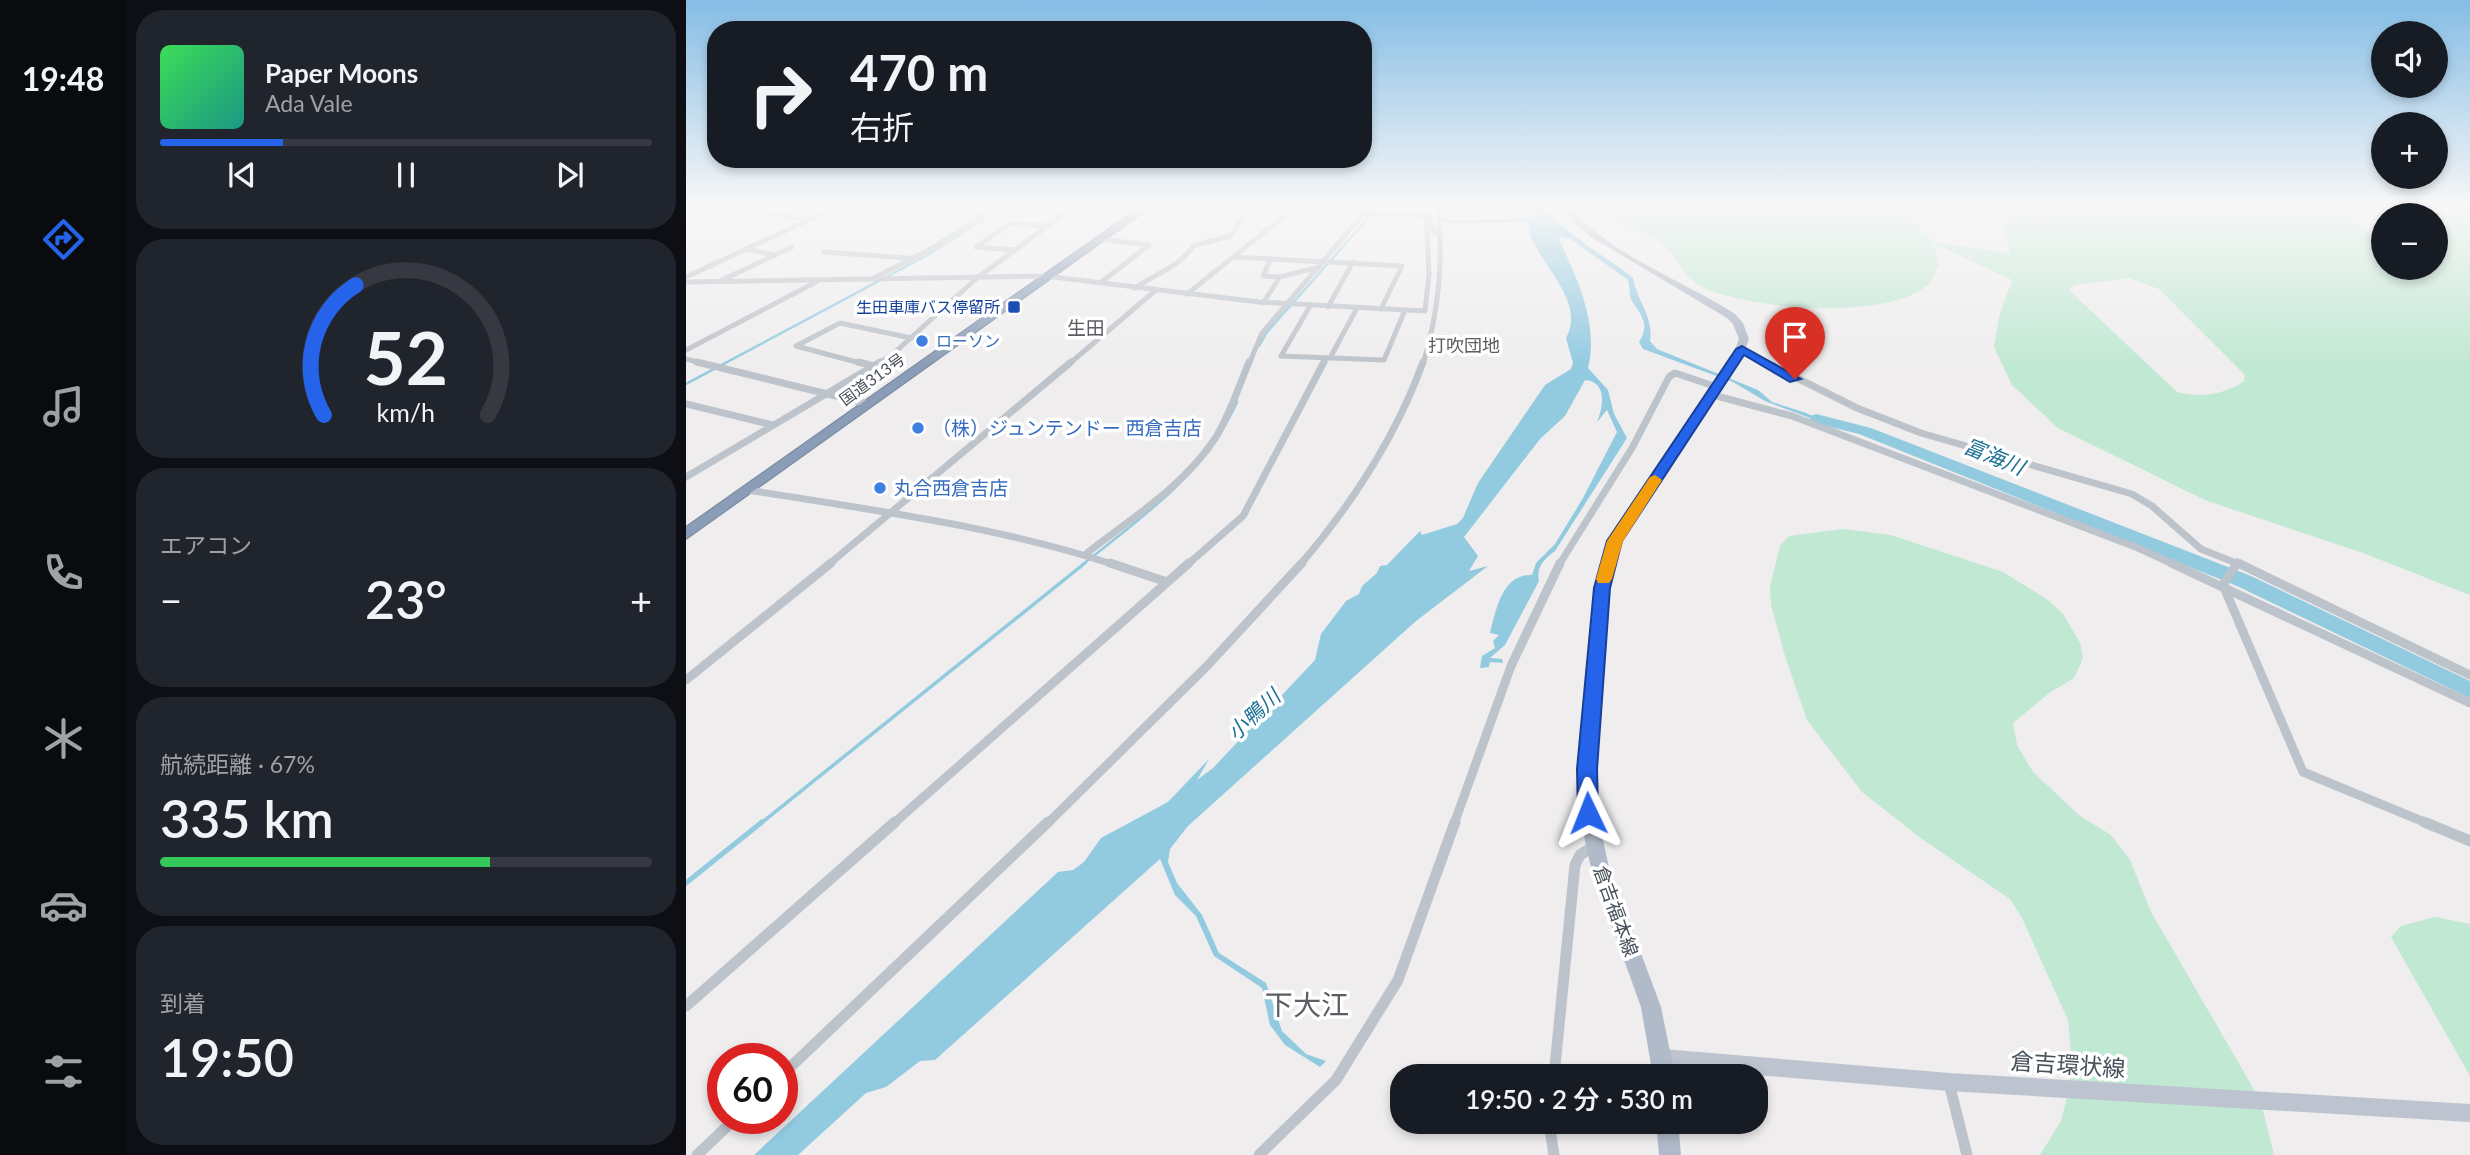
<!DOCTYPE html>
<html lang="ja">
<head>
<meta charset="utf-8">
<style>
	:root { --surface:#171b24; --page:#20242c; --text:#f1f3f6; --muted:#9ea1a6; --line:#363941; --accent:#2563eb }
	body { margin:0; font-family:Lato,"Noto Sans JP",sans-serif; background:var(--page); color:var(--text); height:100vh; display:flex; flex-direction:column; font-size:26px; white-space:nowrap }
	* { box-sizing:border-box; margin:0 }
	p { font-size:23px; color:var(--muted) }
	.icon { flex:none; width:38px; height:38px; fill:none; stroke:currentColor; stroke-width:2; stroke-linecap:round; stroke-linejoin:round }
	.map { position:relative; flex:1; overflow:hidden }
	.drawer { display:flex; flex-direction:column; gap:10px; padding:10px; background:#0d0f14; width:560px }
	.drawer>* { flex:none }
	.hud { position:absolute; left:21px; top:21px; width:665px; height:147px; border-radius:28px; box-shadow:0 4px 10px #0003; background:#171b24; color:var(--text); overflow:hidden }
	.fabs { position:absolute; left:1685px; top:21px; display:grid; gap:14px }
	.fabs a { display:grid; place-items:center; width:77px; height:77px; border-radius:50%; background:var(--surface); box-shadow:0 4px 10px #0003; font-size:35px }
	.speed { position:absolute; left:21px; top:1043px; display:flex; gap:14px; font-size:35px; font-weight:700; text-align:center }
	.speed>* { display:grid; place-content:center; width:91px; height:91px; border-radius:50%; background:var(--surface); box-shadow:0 4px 10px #0003; line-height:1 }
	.speed .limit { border:10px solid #d22; background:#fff; color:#111 }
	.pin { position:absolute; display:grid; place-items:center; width:60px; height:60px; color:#fff; margin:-72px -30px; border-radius:50% 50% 50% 0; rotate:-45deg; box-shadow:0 0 7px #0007 }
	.pin .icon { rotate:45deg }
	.me { position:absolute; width:77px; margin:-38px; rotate:358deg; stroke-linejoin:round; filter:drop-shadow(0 0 5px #0008) }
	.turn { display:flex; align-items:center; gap:24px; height:147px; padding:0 28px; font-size:32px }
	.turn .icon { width:91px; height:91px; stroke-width:2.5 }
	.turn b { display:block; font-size:49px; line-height:60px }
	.big { font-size:52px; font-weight:600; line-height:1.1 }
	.drawer .widget { flex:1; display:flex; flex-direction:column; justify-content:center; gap:10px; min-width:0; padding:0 24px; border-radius:28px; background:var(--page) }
	.drawer .dial { align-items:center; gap:0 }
	.dial svg { height:182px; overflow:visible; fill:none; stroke:var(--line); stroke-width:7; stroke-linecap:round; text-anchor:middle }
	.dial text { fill:var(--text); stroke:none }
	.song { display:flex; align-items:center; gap:21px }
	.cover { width:84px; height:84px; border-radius:10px; background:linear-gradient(135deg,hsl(130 70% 55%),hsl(170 70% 35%)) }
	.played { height:7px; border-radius:4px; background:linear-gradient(90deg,var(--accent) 25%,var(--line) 25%) }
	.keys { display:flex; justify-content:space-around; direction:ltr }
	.heat { display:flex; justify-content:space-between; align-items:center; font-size:38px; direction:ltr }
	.charge { height:10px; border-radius:5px; background:linear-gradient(90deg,#34c759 67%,var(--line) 0) }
	.trip { position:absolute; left:704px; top:1064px; width:378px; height:70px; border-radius:28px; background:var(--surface); box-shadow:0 4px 10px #0003; font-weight:600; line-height:70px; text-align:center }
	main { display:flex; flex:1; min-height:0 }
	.dock { display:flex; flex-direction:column; width:126px; justify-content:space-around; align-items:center; background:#090b0e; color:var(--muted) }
	.dock .icon { width:49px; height:49px }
	.dock .on { color:var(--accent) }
	.dock b { font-size:32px; color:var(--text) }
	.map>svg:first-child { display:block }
</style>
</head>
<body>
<main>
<nav class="dock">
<b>19:48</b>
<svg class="icon on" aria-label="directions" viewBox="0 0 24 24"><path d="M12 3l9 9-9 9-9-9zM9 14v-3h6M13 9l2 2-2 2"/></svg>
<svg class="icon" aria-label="music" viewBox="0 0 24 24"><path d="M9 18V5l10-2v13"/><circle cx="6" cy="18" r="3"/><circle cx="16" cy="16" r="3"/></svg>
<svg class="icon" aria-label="phone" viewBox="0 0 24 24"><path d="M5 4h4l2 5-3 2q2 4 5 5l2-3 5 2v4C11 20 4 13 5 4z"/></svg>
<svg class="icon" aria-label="climate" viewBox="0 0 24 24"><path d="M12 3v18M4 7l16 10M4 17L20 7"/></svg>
<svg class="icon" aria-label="car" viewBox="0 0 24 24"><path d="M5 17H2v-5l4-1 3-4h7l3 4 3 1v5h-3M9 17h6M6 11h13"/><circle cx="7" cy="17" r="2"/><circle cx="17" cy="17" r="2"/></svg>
<svg class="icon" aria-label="filters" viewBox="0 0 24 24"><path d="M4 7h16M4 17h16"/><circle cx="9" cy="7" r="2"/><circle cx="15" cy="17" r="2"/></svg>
</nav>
<section class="drawer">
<div class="widget">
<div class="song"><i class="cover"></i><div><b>Paper Moons</b><p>Ada Vale</p></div></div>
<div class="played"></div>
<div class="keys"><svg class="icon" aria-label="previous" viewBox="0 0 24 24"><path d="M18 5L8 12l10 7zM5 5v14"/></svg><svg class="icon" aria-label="pause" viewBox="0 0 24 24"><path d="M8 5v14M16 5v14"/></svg><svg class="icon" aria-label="next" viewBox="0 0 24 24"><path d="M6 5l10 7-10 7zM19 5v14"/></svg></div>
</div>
<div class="widget dial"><svg viewBox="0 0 100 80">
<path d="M14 69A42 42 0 1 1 86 69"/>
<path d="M14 69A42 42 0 0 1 28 12" stroke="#2563eb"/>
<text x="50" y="56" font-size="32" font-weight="700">52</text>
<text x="50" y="72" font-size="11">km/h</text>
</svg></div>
<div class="widget"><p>エアコン</p>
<div class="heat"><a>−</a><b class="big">23°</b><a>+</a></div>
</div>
<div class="widget"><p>航続距離 · 67%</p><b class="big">335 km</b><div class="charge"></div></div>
<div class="widget"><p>到着</p><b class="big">19:50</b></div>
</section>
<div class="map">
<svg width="1784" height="1155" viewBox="0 0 1784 1155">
	<rect width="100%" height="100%" fill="#efeded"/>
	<g fill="#c0e8d3" fill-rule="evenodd">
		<path d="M905,206H1217L1246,242L1324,253L1317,228L1327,220L1310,210L1309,206H1645L1665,217L1697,247L1698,268H1750V215H1698L1697,226L1689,214V206H1746L1784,213V595L1677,553L1519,500L1372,428L1326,385L1308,347L1313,317L1326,280L1247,243L1253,265C1250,270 1247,279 1243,284C1202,321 1074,309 1025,291C994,279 994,256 976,244C956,229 926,221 903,211ZM1443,278L1473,289L1559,375L1558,381C1539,395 1513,398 1491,392L1383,290L1388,285Z"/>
		<path d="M1157,529L1205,535L1317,572L1362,600L1377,614L1394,643L1397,658L1388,678L1363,693L1327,723L1331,745L1347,772L1394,816L1425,835L1444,860L1465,912L1566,1086L1576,1107L1588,1155H1354L1375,1121L1383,1089L1385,1053L1382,1020L1336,918L1324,899L1236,839L1176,792L1121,720L1099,656L1085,605L1084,586L1094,546L1103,536Z"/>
		<path d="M1749,917L1784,924V1076L1705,937L1715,926Z"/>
	</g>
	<path fill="#92cae0" d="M835,206H863C866,227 929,262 947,278C951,301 968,317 964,341L971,349L1072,390L1086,402L1120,413L1153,429L1079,401L1047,382L957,349L953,342C964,325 956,316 946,301C942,295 945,286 941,279L884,239L874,236L873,240C891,277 913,325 902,368L922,390L928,414L941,438L869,551C858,559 850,567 853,581L819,645L804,658L816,659L817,663L804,662L803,667L794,668L796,656L809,648L807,641L813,635L804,633C810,609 817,573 846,575L850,563L869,544L897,498L931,432L921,410L911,422C917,407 922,382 899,380L879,416L854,439L778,537L792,556L783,571L802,566L730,621L502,826L484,849L482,862L491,883L516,915L533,953L580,983L596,1031L620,1054L640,1061L634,1067L599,1045L584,1025L576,988L528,956L510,916L489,895L474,859L249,1060L234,1061L200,1087L180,1093L112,1155H68L372,872L387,870L398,862L415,838L482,802L523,759L511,780L527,768L629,660L635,634L660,601L673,594L676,586L691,573L694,566L701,565L734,531L736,535L771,524L777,518L792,483L859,385L885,369L887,363L880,338C900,302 855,266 844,234C841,223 843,217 846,207Z"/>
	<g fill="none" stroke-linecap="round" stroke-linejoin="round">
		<g stroke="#92cae0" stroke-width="2.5">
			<path d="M1764,206L1784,210"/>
			<path d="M0,207L3,206"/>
			<path d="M743,218L770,222L847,220"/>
			<path d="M573,346L581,332L684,216H700"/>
			<path d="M0,384L247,252L318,206"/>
			<path d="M396,565C456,517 519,474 551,402"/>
		</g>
		<path stroke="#92cae0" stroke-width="3.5" d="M74,824L399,563"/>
		<path stroke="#92cae0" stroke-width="5" d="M0,883L76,822"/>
		<path fill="#92cae0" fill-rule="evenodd" d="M1130,414L1185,428L1565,576L1784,681V698L1551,586L1173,434L1124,422V416Z"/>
		<defs>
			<path id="highway" d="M455,206H466L0,539V527Z"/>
		</defs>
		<use href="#highway" stroke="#7687a2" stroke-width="2"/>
		<g stroke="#bdc3ca" stroke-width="5">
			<path d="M42,206L122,220"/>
			<path d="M579,206L740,216"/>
			<path d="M412,239L463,245L414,283"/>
			<path d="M59,249L89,255"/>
			<path d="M329,250L290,247L323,224L361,226"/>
			<path d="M138,252L222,258"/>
			<path d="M547,257L716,266L695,309"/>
			<path d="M585,258L577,276L593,277L634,267"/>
			<path d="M0,277L153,206"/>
			<path d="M188,278L245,249L310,206"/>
			<path d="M36,280L106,247"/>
			<path d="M0,282L359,276L573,302L739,311L743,274L740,216H743L747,231L753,234"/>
			<path d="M449,288C470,273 493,268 507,246L544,236L556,219L574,206"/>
			<path d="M501,294L607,209"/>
			<path d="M577,303L594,277"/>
			<path d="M624,306L595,356L698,360L719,310"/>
			<path d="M642,307L667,262"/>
			<path d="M1056,349L1081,364"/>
			<path d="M0,350L130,282"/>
			<path d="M644,358L671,308"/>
			<path d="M0,359L18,364"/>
			<path d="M178,364L110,346L154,323L225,338"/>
			<path d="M191,364L207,354L292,277L389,206"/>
			<path d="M383,364L470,290"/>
			<path d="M563,364L576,333L678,213"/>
			<path d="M637,364L640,358"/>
			<path d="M737,364C753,311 758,261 752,206"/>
		</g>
		<g stroke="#bdc3ca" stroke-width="7">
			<path d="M11,362L182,404"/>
			<path d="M172,362L188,366"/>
			<path d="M1079,362L1171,408L1235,433L1446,494L1466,506L1515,549L1555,565"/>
			<path d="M1027,395L1106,416L1452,548L1489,565"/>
			<path d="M0,404L87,425"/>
			<path d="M0,477L194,362"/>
			<path d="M62,490C185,510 311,526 429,565"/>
			<path d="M401,553C446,518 499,485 530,437C544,414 553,386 563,362"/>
			<path d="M142,565L385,362"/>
			<path d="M501,565L557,516L638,362"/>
			<path d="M614,565C666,504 710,437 737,362"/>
			<path d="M873,565L946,448L983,377L989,373L1031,387"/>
		</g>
		<g stroke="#bdc3ca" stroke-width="9">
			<path d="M424,563L481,582"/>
			<path d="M1485,563L1784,703"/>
			<path d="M1552,563L1784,675"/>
			<path d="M1537,585L1617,772L1743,824"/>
			<path d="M1537,585L1551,563"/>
			<path d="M0,680L145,563"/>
			<path d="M207,824L503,563"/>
			<path d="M361,824L521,666L616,563"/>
			<path d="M768,824L825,666L874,563"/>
		</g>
		<g stroke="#bdc3ca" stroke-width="11">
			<path d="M1738,822L1784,841"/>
			<path d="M0,1006L209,822"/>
			<path d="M96,1075L362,822"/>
			<path d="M868,1076L889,865L894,855L908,846"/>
			<path d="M1263,1083L1281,1155"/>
			<path d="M863,1122L868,1155"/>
			<path d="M11,1155L50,1118"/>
			<path d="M573,1155L650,1080L712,980L769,822"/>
		</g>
		<path stroke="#bdc4cf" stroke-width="18" d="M976,1058L1263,1082L1784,1113"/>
		<g fill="#b0bac9" fill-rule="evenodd">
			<path d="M877,206H885C920,254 999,281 1049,314L1057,323L1063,339L1055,360L943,527L930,558L923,588L909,769L911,812L923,868L975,1007L989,1076H967L955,1007L905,868L893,812V769L909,588L916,558L930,527L1045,360L1053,339L1047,324L1041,318L905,237L888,222Z"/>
			<path d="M970,1122H992L995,1155H973Z"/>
		</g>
		<use href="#highway" fill="#8a9cb6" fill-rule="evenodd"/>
	</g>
	<linearGradient id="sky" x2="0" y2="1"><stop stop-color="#85bde5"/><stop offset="0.56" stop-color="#f8f7f7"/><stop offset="1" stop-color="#f8f7f7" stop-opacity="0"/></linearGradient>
	<rect width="1784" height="367" fill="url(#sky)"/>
	<path fill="#2563eb" stroke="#184099" stroke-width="2" d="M1056,346L1115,379L1104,382L1058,355L936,541L924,588L911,769L912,813L909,819L902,821L895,819L892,813L891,769L908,588L921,541L1050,349Z"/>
	<path fill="#f59e0b" d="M969,475L976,480L937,541L926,579L923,583H912L910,579L921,541L964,477Z"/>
	<rect fill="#1a4fb4" stroke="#fff" stroke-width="2.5" x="321" y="300" width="14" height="14" rx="3.5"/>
	<g fill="#3f7fe0" stroke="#fff" stroke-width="2.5">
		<circle cx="236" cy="341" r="7"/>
		<circle cx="232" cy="428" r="7"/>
		<circle cx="194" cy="488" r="7"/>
	</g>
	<g text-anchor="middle" stroke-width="7" stroke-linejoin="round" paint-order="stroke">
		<g font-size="16" fill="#164399" stroke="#fff" text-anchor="end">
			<text x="314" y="313">生田車庫バス停留所</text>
		</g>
		<g font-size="16" fill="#366cbe" stroke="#fff" text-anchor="start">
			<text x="250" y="347">ローソン</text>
		</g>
		<g font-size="16" fill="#474f58" stroke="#fff">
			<text transform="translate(186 379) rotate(-36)" y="6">国道313号</text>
		</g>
		<g font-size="18" fill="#5a5d61" stroke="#fff">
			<text x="778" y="352">打吹団地</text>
		</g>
		<g font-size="19" fill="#5a5d61" stroke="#fff">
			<text x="400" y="335">生田</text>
		</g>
		<g font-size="19" fill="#366cbe" stroke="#fff" text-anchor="start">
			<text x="246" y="435">（株）ジュンテンドー 西倉吉店</text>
			<text x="208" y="495">丸合西倉吉店</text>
		</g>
		<g font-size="19" fill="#474f58" stroke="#fff">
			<text transform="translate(930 911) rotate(70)" y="7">倉吉福本線</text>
		</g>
		<g font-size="21" font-style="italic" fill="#1d7295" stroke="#fff">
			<text transform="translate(1308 457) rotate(22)" y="7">富海川</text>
			<text transform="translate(568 715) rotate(-43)" y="7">小鴨川</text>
		</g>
		<g font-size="23" fill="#474f58" stroke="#fff">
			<text transform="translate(1382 1065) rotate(4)" y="8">倉吉環状線</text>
		</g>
		<g font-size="28" fill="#5a5d61" stroke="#fff">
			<text x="621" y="1015">下大江</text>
		</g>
	</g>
</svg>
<div class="fabs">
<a><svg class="icon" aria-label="sound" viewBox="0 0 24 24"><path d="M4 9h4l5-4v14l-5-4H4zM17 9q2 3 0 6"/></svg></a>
<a>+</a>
<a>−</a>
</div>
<div class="speed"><div class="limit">60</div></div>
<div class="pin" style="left:1109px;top:379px;background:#d93025"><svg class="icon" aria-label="arrive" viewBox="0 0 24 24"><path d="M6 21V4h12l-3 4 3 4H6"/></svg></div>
<svg class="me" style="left:902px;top:813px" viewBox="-20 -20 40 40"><path d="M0-17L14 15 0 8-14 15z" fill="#2563eb" stroke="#fff" stroke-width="4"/></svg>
<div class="trip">19:50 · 2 分 · 530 m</div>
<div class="hud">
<div class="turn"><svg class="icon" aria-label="right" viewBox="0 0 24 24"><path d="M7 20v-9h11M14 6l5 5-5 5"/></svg><div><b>470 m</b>右折</div></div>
</div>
</div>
</main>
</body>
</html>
